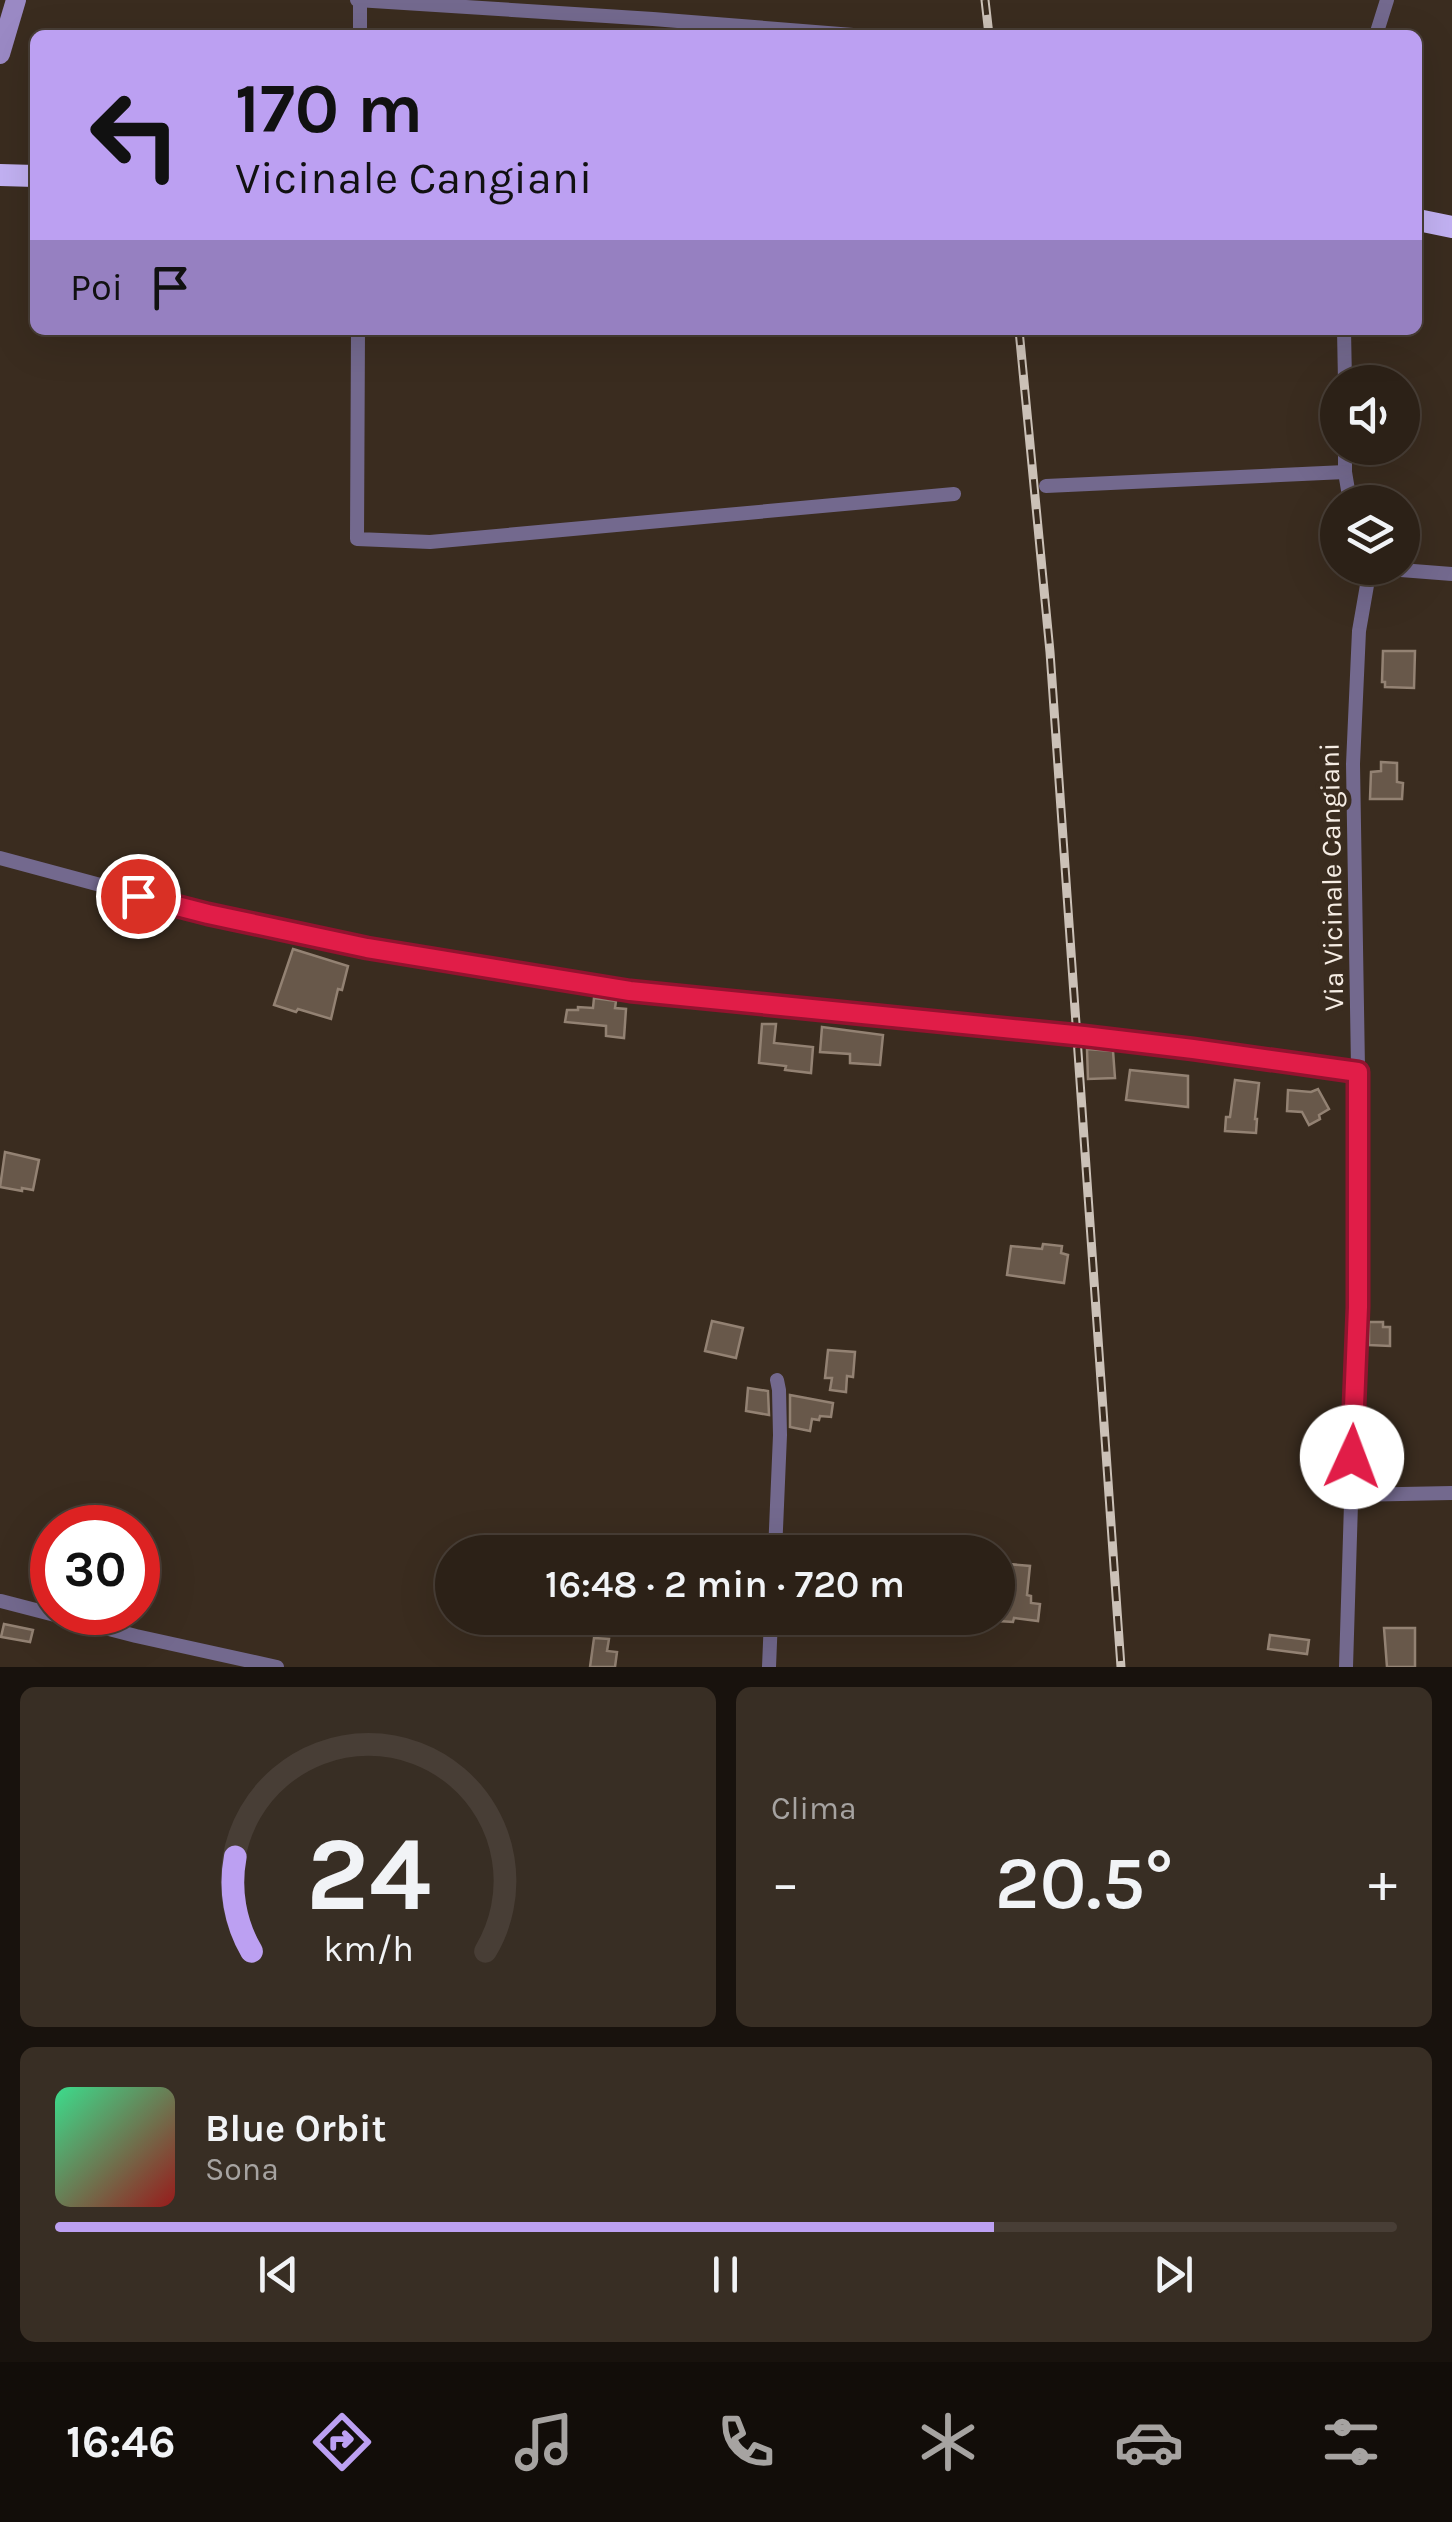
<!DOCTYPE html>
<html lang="it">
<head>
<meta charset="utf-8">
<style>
	:root { --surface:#2c2117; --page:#382e24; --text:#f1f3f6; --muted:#a6a3a1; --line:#483e36; --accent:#bca0f2 }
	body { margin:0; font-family:Karla,sans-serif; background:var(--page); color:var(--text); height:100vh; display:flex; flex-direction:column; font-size:38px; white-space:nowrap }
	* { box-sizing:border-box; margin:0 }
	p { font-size:32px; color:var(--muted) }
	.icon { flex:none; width:55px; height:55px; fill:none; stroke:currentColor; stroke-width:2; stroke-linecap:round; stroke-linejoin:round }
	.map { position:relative; height:1667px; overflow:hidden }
	.details { display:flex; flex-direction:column; gap:20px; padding:20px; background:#18120d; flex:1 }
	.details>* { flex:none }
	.guide { position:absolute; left:30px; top:30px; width:1392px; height:305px; border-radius:15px; box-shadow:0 10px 40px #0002,0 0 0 2px var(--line); background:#bca0f2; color:#111; overflow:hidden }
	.controls { position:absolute; left:1320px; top:365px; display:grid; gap:20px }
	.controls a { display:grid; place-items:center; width:100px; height:100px; border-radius:50%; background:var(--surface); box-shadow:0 10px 40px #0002,0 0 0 2px var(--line); font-size:50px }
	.speed { position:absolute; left:30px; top:1505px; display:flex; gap:20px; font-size:50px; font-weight:700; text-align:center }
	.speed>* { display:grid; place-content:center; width:130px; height:130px; border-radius:50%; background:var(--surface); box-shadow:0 10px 40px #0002,0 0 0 2px var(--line); line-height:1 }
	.speed .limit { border:15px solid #d22; background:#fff; color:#111 }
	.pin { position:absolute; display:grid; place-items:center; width:85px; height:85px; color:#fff; margin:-42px; border:5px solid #fff; border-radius:50%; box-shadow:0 2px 10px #0007 }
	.me { position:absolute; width:110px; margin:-55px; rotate:2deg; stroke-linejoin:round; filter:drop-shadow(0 0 8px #0008) }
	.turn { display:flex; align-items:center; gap:35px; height:210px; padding:0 40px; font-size:45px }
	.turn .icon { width:130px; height:130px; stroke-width:2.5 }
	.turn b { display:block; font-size:70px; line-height:85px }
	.then { display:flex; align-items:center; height:95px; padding:0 40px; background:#0003; gap:20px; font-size:38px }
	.big { font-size:75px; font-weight:600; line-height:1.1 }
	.details .widget { flex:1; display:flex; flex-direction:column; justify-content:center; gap:15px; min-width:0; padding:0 35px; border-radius:15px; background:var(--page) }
	.details .dial { align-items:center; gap:0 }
	.dial svg { height:260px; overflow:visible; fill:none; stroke:var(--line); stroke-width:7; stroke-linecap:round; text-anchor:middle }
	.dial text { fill:var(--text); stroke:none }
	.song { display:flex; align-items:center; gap:30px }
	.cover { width:120px; height:120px; border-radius:15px; background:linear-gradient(135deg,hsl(150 70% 55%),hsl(0 70% 35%)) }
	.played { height:10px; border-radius:5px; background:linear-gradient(90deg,var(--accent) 70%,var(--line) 70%) }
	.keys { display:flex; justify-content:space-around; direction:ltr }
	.heat { display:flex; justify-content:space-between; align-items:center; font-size:55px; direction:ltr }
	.details .tiles { flex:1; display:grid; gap:20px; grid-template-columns:1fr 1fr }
	.widget:last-child { grid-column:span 2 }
	.trip { position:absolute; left:435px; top:1535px; width:580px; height:100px; border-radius:50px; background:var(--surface); box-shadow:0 10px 40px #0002,0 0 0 2px var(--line); font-weight:600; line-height:100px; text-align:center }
	.menu { display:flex; height:160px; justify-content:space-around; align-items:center; background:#120d09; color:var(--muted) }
	.menu .icon { width:70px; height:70px }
	.menu .current { color:var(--accent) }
	.menu b { font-size:45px; color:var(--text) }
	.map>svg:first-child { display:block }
</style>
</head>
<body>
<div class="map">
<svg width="1452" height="1667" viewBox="0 0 1452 1667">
	<rect width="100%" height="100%" fill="#3a2c1f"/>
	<g fill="#68584a" stroke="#938273" stroke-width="2.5">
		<path d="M1383,651H1415L1414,688L1385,687V682H1382Z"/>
		<path d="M1381,762L1397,763V782L1403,783L1402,799H1370L1371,772L1381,771Z"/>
		<path d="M293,949L348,966L342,990L338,989L331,1019L298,1009L296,1012L274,1005Z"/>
		<path d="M594,998L616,1001L615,1008L626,1009L624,1038L606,1036V1026L565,1022L567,1010H578V1007L593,1008Z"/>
		<path d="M762,1024H776L774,1043L813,1047L811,1073L785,1070L786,1066L759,1063Z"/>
		<path d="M822,1027L883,1035L880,1065L850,1063V1054L820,1052Z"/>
		<path d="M1087,1049L1113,1051L1115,1078L1088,1079Z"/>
		<path d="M1130,1070L1188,1076V1107L1126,1100Z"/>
		<path d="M1235,1080L1259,1083L1255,1119H1257L1256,1133L1225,1131L1226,1117H1230Z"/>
		<path d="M1318,1089L1329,1109L1319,1115L1320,1119L1309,1125L1302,1112L1287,1111L1288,1090L1311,1092Z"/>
		<path d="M5,1152L39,1160L33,1190L22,1188V1191L0,1187Z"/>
		<path d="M1043,1244L1062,1246L1061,1253L1068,1255L1064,1283L1007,1275L1011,1246L1042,1249Z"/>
		<path d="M712,1321L743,1328L736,1358L705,1351Z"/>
		<path d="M1369,1322H1383V1327H1390V1346L1369,1345Z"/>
		<path d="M828,1350L855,1352L853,1377L847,1376L846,1392L830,1390L832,1378H825Z"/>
		<path d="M748,1388L768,1391L769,1415L746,1411Z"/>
		<path d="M790,1395L833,1403L831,1417L820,1416L819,1420L812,1419L810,1431L790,1427Z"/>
		<path d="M998,1563L1030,1566L1027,1595L1031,1596V1603L1040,1604L1038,1621L1014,1618L1013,1622L998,1621Z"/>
		<path d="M955,1618H985L983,1631L954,1628Z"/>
		<path d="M4,1624L33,1630L30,1642L1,1637Z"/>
		<path d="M1384,1628H1415V1667H1387Z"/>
		<path d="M1270,1635L1309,1640L1307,1654L1268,1649Z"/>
		<path d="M594,1638L609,1639L607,1651L617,1652L615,1667H590Z"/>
	</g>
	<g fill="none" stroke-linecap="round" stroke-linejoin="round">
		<g stroke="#73698e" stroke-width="14">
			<path d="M357,0L653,19L853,35"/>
			<path d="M360,35V0"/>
			<path d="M1376,35L1387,0"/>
			<path d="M358,330L357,539L430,542L954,494"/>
			<path d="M1344,330L1345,382"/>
			<path d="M1345,448V472L1350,502"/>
			<path d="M1046,486L1345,472"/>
			<path d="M1375,568L1452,574"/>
			<path d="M0,858L208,914L367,948L630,991L1084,1036L1358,1072"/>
			<path d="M1351,1495L1452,1493"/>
			<path d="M775,1552L780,1435L779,1390L777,1380"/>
			<path d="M1,1601L136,1636L277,1667"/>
			<path d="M769,1667L771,1618"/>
			<path d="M1346,1667L1357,1307L1358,1068L1353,764L1359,631L1370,568"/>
		</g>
		<path stroke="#9a89c4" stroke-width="20" d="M0,54L16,0"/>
		<g stroke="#c2b1f2" stroke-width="22">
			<path d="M0,175L35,176"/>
			<path d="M1418,220L1452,227"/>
		</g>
		<defs>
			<g id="rail">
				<path d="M985,0L989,35"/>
				<path d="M1019,330L1050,652L1121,1667"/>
			</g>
		</defs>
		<use href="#rail" stroke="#cbc1b7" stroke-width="9"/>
		<use href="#rail" stroke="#3a2c1f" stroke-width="5" stroke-dasharray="15" stroke-linecap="butt"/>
	</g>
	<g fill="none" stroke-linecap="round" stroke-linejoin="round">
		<defs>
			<path id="route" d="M138,896L208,914L367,948L630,991L1084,1036L1193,1049L1358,1072V1307L1352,1457"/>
		</defs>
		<use href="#route" stroke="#92132f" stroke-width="25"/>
		<use href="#route" stroke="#e11d48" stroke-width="18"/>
	</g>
	<g text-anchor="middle" stroke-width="10" stroke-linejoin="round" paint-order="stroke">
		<g font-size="28" fill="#f6ede4" stroke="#3a2c1f">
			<text transform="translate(1331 877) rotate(-91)" y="10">Via Vicinale Cangiani</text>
		</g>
	</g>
</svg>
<div class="controls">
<a><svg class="icon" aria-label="sound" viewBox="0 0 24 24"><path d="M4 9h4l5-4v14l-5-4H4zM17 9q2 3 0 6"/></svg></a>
<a><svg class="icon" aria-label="layers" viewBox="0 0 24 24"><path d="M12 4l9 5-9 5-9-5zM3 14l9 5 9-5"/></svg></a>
</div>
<div class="speed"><div class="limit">30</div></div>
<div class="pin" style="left:138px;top:896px;background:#d93025"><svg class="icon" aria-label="arrive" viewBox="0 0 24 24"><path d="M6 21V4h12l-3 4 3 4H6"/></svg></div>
<svg class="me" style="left:1352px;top:1457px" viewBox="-20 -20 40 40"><circle r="19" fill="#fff"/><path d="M0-13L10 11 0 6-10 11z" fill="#e11d48"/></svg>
<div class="trip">16:48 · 2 min · 720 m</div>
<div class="guide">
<div class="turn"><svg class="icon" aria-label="left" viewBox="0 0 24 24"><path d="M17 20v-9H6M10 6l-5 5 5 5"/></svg><div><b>170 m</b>Vicinale Cangiani</div></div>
<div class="then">Poi<svg class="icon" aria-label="arrive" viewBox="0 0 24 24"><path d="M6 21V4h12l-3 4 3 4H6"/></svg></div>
</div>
</div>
<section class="details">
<div class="tiles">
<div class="widget dial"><svg viewBox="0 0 100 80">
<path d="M14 69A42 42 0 1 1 86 69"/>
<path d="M14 69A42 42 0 0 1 9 40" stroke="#bca0f2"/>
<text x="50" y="56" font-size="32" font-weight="700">24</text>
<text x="50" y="72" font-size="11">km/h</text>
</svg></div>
<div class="widget"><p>Clima</p>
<div class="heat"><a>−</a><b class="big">20.5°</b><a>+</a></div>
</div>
<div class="widget">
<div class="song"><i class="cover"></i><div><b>Blue Orbit</b><p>Sona</p></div></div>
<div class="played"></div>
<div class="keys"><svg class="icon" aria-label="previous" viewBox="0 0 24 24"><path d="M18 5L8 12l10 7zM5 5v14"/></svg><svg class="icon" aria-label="pause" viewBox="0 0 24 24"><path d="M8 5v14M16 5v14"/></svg><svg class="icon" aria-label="next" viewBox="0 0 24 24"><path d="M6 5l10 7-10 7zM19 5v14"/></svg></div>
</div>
</div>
</section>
<nav class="menu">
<b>16:46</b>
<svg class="icon current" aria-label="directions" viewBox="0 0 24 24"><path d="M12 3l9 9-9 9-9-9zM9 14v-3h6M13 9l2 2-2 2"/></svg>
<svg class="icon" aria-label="music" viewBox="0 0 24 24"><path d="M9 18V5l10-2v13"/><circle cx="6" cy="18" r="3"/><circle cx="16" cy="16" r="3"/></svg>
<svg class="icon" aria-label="phone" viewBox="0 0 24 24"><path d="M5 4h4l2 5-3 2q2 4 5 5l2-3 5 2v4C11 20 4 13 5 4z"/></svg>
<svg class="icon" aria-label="climate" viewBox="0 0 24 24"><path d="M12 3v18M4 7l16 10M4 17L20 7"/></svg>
<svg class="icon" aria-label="car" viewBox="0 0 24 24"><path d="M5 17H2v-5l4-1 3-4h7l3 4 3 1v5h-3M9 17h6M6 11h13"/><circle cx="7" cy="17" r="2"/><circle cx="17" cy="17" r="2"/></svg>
<svg class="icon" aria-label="filters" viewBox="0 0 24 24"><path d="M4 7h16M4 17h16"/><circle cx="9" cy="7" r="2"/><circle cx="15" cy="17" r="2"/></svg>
</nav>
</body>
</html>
